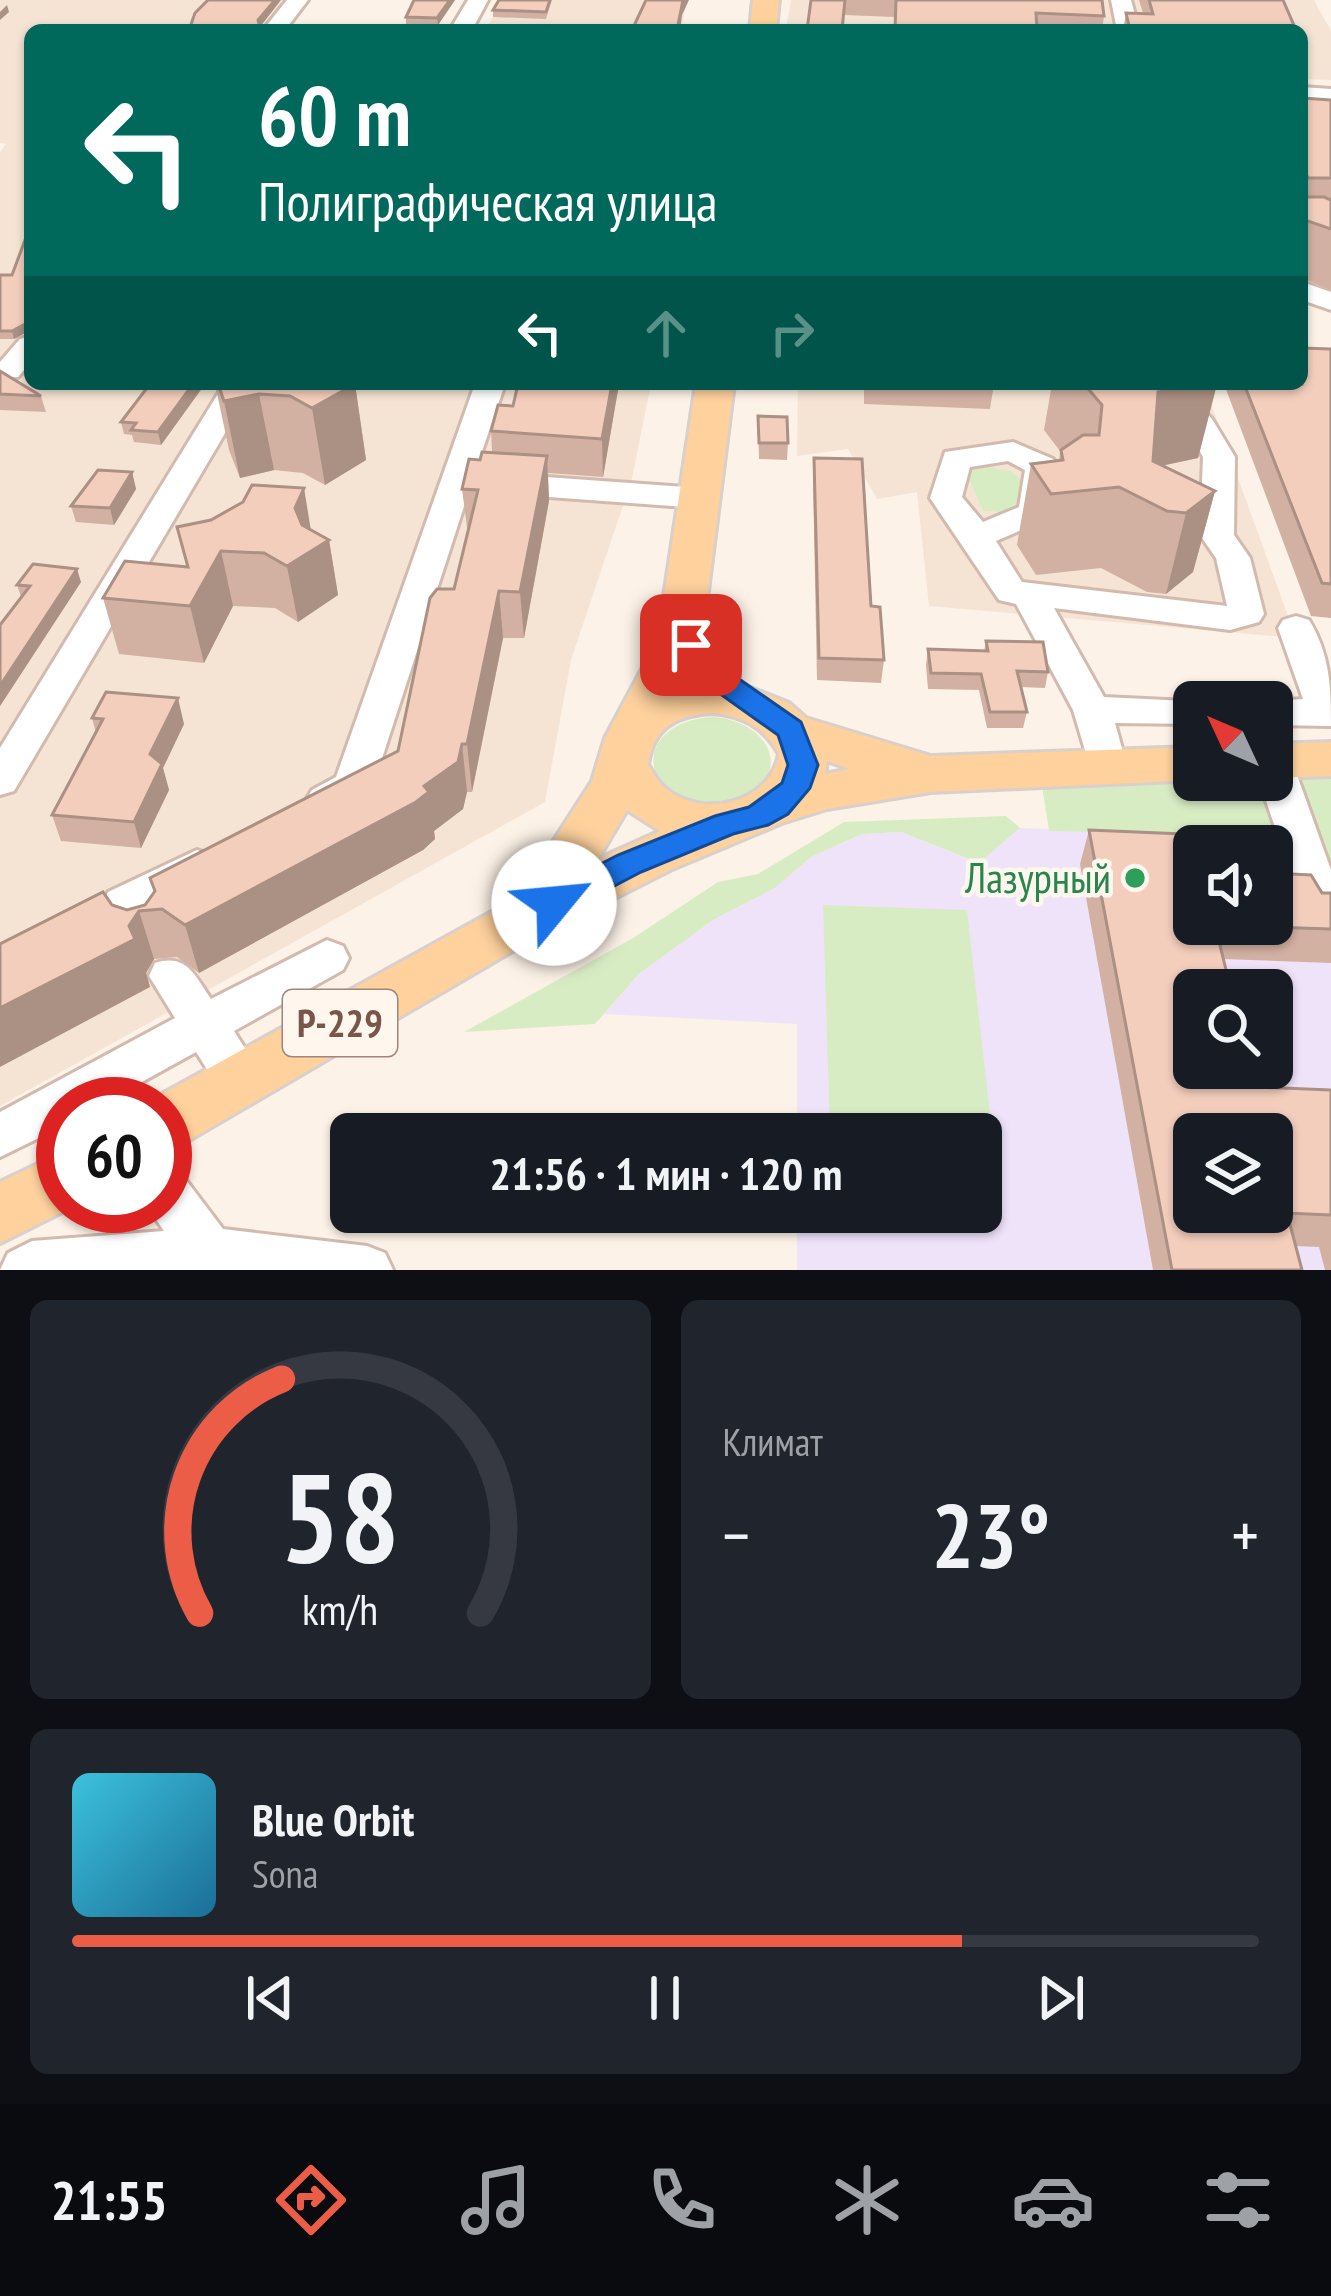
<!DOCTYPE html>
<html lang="ru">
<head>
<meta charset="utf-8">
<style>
	:root { --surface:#171b24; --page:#20242c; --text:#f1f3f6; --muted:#9ea1a6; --line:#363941; --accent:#ec5d47 }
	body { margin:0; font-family:"PT Sans Narrow",sans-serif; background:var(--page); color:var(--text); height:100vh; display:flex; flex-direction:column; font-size:45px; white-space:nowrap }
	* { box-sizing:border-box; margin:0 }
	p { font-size:39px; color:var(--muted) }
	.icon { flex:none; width:66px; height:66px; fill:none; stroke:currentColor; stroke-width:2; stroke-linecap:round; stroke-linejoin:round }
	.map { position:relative; height:1270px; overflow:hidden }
	.sheet { display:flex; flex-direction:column; gap:30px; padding:30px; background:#0d0f14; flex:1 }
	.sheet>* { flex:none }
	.banner { position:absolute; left:24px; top:24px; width:1284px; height:366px; border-radius:18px; box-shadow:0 3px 9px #0004; background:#00695c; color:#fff; overflow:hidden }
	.needle { width:78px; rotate:314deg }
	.buttons { position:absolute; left:1173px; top:681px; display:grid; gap:24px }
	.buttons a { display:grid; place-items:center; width:120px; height:120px; border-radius:18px; background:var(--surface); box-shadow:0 3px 9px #0004; font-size:60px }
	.speed { position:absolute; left:36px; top:1077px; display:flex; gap:24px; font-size:60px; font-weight:700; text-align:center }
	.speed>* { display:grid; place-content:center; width:156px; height:156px; border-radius:50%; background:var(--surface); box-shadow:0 3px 9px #0004; line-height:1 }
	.speed .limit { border:18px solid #d22; background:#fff; color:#111 }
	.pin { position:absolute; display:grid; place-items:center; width:102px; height:102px; color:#fff; margin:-51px; border-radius:24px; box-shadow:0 6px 18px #0006 }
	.me { position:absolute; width:132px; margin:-66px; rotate:62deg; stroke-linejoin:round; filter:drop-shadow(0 0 9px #0008) }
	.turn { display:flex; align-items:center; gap:42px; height:252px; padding:0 36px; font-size:54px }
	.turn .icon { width:156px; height:156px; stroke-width:2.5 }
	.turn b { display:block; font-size:84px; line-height:102px }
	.lanes { display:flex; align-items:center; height:114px; padding:0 36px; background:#0003; justify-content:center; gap:60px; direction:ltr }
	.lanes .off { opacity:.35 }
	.big { font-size:90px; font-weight:700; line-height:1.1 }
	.sheet .tile { flex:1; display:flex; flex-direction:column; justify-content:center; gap:18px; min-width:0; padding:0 42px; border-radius:18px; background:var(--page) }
	.sheet .dial { align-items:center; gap:0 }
	.dial svg { height:312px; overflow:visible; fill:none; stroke:var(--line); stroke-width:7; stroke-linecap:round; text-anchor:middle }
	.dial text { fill:var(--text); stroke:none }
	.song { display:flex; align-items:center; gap:36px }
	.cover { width:144px; height:144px; border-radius:18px; background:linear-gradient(135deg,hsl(190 70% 55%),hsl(200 70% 35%)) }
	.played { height:12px; border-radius:6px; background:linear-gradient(90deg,var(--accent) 75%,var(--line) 75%) }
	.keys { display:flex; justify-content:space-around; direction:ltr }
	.heat { display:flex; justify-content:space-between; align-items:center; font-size:66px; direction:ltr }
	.sheet .tiles { flex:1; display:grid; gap:30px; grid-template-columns:1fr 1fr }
	.tile:last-child { grid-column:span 2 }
	.trip { position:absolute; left:330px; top:1113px; width:672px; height:120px; border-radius:18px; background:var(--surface); box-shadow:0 3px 9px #0004; font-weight:700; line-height:120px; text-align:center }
	.tabs { display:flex; height:192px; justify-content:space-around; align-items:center; background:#090b0e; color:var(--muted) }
	.tabs .icon { width:84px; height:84px }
	.tabs .current { color:var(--accent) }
	.tabs b { font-size:54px; color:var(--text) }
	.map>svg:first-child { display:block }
</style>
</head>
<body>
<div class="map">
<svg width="1331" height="1270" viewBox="0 0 1331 1270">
	<rect width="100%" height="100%" fill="#fdf2e7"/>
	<g fill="#f5e4d4">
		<path d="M0,0H288L263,30H30V326L0,373V152L6,144L0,143Z"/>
		<path d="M503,0H687L681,30H485Z"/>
		<path d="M791,0H1314L1331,31V80L1302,79V30H786Z"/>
		<path d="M30,357V384H651L632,479L571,660L545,802L0,1106V389H16Z"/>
		<path d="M798,384H1204L1296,638L929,606L917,492L877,499L848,449L797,456Z"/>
	</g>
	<path fill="#efe3fa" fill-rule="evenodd" d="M1020,828L1177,834L1209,846H1194V924H1272V870L1286,875H1331V1270H797V1212H981V1134H797V1024L604,1014L639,974L713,920L775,888L811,857L862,834L901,832L978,863ZM1194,990H1272V1068H1194ZM1194,1134H1272V1212H1194Z"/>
	<g fill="#d8ecc4">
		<path d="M962,463L1011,471L1030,488L1031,504L1005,512L983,511Z"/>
		<path d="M714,717C789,725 790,801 715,803C637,805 629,721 714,717Z"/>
		<path d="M1331,776V875H1286L1272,870V846H1209L1177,834L1049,831L1042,786Z"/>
		<path d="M1006,816L1020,828L979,863L901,832L862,834L811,857L775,888L713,920L639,974L595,1024L464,1032L633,938L718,882L758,874L844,822Z"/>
		<path d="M823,905L967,910L998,1186H981V1134H830Z"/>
	</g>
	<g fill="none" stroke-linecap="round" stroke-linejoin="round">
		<defs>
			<g id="minor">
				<path d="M287,0H308L285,30H263Z"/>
				<path d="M468,0H488L472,30H450Z"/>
				<path d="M1111,0H1131L1139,30H1117Z"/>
				<path d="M1302,87L1331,89V103L1302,101Z"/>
				<path d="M1302,282L1331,292V310L1302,300Z"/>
				<path d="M30,336V363L18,377L0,378V362L20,339Z"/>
				<path d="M224,384H254L14,791L0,795V748Z"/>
				<path d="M475,384H505L475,472L699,488L715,498L699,508L469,491L373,786C361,806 333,817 312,810L306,800L312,790L336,777Z"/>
				<path d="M1148,384H1179L1212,419L1235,457L1234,535L1250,558L1264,614L1259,622L1230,630L1054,608L1104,697L1208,702H1194V724L1115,723L1127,767L1121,777L1107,781L1093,777L1073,710L1016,604L999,600L930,498L945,452L1013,442L1053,459L1058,466L1047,519L996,541L1022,582L1227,606L1216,558L1200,535L1203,457L1188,430ZM1008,461L1025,470L1019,507L983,522L962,497L970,467Z"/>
				<path d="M1296,616L1309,620C1330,654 1331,687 1331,726L1272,725V702H1261L1303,699L1278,628L1283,620Z"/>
				<path d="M1272,747L1286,751L1292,761L1331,870V924L1309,922L1303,910L1259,780H1272Z"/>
				<path d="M197,850L212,855L218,866L212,877L150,910L166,936L159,948L144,953L129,948L102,904L108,892Z"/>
				<path d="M327,940L343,946L349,958L343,970L234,1031L265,1080L258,1094C223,1106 213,1077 196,1052L102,1104H63V1126L0,1157V1112L175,1018L149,976L155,963C187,953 195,976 211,999Z"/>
				<path d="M165,1169L183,1176L223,1229L367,1246L385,1253L393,1270H0L8,1253L32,1241L164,1231L147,1206H165Z"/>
			</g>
			<g id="major">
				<path d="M753,0H779L776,30H750Z"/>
				<path d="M696,384H734L704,623L680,685L713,681L751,688L789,703L806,718L931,756L1194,747V780H1199L931,792L827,809L782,823L670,870L528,942L186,1142L165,1149V1104H144L497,909L545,854L592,781L605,738L642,669L660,623ZM713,713C743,716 764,727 779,754C770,803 703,820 665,788C658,782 653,772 648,765C653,727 677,715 713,713ZM827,761L850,769L825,774ZM627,810L660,831L598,859Z"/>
				<path d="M1331,742V776L1272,778V744Z"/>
				<path d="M63,1152V1206H74L0,1243V1182Z"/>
			</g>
		</defs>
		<use href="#minor" stroke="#d2bbae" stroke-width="6"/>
		<use href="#major" stroke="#d9d0cc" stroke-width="6"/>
		<use href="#minor" fill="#fff" fill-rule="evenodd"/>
		<use href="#major" fill="#fed19d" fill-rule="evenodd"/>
	</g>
	<g fill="#d2b1a3">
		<path d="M455,0L438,25L406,24V17Z"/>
		<path d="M499,0H552L546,19L493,17V10Z"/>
		<path d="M811,0H1102L1104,16L1102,30H894V17L844,15Z"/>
		<path d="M1139,0H1283L1296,30H1123L1126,13H1143Z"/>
		<path d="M1302,98L1331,100V290L1302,278Z"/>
		<path d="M30,240V327L27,332L14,339H0V275H12Z"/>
		<path d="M1331,349V618L1311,616L1224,384H1302Z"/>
		<path d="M0,371L41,396L46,412L0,410Z"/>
		<path d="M150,384H205L161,445L134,442L132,435L124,434L121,422Z"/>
		<path d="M215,384H355L366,460L325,485L303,473L274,470L240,478L229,450Z"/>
		<path d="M619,384L603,477L548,473L549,501L524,638H503L472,792H467L463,809L434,831L435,839L423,850L199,973L177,957L154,959L146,973L150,987L112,905L127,910L145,905L154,892L150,878L398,751L454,589L468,535L462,489L480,460L492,452L491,431L513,406Z"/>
		<path d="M864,384H994L990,409L864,404Z"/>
		<path d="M1052,384H1217L1198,458L1162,466L1215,491L1193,572L1166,594L1147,592L1101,568L1036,575L1017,545L1031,464L1059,461L1060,451L1044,430Z"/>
		<path d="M758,416L788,443L787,460L759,459Z"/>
		<path d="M814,458L871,606L884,660L881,683L817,680L813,479Z"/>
		<path d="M132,472L136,489L114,525L76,522L71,506Z"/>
		<path d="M177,527L311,530L329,540L338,595L298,622L275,608L233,606L204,663L119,654L103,598L187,567Z"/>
		<path d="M81,582L0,706V625L21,597L17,585Z"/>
		<path d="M986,641L1048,672L1045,688L1020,687L1027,712L1023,728H987L979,690L928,689L926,665L928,649L984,651Z"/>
		<path d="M92,718L184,724L163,768L169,790L141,848L61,841L52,815L96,733Z"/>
		<path d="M1089,830L1192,871L1331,893V963L1224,959L1255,1087L1331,1090V1270H1325L1319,1247L1296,1246L1302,1270H1153L1080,864Z"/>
	</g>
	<g fill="#ab9084">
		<path d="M275,0H281L260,27L258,20Z"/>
		<path d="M450,0H455L438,25L437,18Z"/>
		<path d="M683,0H689L682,15L680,30H677Z"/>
		<path d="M7,5L9,12L0,20V12Z"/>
		<path d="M30,316V327L27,332L14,339L12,331Z"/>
		<path d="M193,384H205L161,445L158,432Z"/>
		<path d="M355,384L366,460L325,485L312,408Z"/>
		<path d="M612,384H619L603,477L602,439Z"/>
		<path d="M1198,384H1217L1198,458L1140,470L1158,392Z"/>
		<path d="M259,394L274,470L240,478L224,401Z"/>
		<path d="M547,456L549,501L524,638L520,592Z"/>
		<path d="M132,472L136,489L114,525L110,508Z"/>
		<path d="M304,488L313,543L329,540L338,595L298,622L287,566L295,508Z"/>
		<path d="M1215,491L1193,572L1166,594L1186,513Z"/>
		<path d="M221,551L233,606L204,663L190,606Z"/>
		<path d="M77,569L81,582L0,706V686Z"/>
		<path d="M499,591L503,638L472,792L467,744Z"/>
		<path d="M178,698L184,724L163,768L169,790L141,848L134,822L150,754Z"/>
		<path d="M462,744L467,792L463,809L434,831L435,839L423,850L199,973L185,925L424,786Z"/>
		<path d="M139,911L154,959L146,973L150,987L0,1067V1008L129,926Z"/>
	</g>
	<g fill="#f4cebd" stroke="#ab9084" stroke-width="3" fill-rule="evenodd">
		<path d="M208,0H275L258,20L260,27L258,30H189L195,13Z"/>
		<path d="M414,0H450L437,18L406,17Z"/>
		<path d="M499,0H550L546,12L493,10Z"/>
		<path d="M646,0H683L677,30H632Z"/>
		<path d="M811,0H845L842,30H807Z"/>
		<path d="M896,0H1102L1104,16L1036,13L1037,30H895Z"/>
		<path d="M1149,0H1283L1296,30H1130L1126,13L1153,14Z"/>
		<path d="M1302,98L1331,100V178H1308L1304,170H1302Z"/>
		<path d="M1302,197H1324L1331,200V229L1302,219Z"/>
		<path d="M25,240H30V316L25,324L12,331H0V275H12Z"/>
		<path d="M1302,348L1331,349V584L1322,583L1244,384H1302Z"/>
		<path d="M0,371L41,396L0,394Z"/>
		<path d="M150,384H193L158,432L131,430L136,423L121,422Z"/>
		<path d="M218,384H355L312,408L290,396L259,394L224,401Z"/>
		<path d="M518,384H612L602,439L491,431L498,405L513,406Z"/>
		<path d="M1084,384H1198L1158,392L1153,461L1215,491L1186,513L1167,511L1119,487L1051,494L1031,464L1063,460L1061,450L1083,435H1099L1102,405Z"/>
		<path d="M758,416L787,417L788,443H759Z"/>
		<path d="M482,452L547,456L520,592L499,591L467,744H462L458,762L424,786L429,792L416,802L185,925L162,909L139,911L129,926L135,939L0,1008V944L103,892L112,905L127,910L145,905L155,891L150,878L398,751L430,598L437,589H454L478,490L462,489L469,459L480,460Z"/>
		<path d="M814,458L862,459L871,606L880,607L884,660L819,658Z"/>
		<path d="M98,470L132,472L110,508L71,506Z"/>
		<path d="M252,485L304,488L295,508L302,525L329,540L287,566L264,553L221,551L190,606L103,598L125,561L188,567L177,527L211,520L243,502Z"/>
		<path d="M33,564L77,569L0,686V625L30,586L17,585Z"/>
		<path d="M986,641L1043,642L1048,672L1017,671L1027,712H990L981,674L931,673L928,649L988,651Z"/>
		<path d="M106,692L178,698L150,754L162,764L134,822L52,815L103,719L92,718Z"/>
		<path d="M1089,830L1183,834L1192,871H1194V924H1272V873L1311,875L1322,893H1331V929L1215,925L1231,990H1194V1068H1251L1255,1087L1331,1090V1215L1287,1213L1302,1270H1172ZM1194,1134H1272V1212H1194Z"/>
	</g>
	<path fill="#1a73e8" stroke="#114b97" stroke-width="3" d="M691,636L701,638L729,672L801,722L818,765L810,788L788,814L768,825L733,834L641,872L565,912L554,916L542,912L538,903L542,894L618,855L715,816L749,807L782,783L788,765L778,735L709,686L677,645Z"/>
	<circle fill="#2e9e5b" stroke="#fff7ee" stroke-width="4.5" cx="1135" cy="878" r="12"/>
	<g text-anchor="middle" stroke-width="9" stroke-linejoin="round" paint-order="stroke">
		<rect fill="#fff7ee" stroke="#a0867a" stroke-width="3" x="283" y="990" width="114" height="66" rx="9"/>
		<g font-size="39" font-weight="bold" fill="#785649">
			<text x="340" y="1037">Р-229</text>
		</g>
		<g font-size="42" fill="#27864d" stroke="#fff7ee" text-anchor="end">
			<text x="1111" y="893">Лазурный</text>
		</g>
	</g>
</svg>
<div class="buttons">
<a><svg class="needle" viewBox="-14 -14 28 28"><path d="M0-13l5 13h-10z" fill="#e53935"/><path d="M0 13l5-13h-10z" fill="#9ea1a6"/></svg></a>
<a><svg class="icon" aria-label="sound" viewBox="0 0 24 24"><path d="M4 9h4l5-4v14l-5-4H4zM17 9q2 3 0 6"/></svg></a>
<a><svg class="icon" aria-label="search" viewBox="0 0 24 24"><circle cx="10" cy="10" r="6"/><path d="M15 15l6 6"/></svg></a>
<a><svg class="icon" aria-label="layers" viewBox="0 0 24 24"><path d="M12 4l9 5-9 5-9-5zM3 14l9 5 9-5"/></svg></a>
</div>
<div class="speed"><div class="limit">60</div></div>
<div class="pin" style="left:691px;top:645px;background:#d93025"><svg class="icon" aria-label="arrive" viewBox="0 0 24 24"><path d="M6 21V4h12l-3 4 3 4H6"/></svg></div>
<svg class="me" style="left:554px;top:903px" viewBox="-20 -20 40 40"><circle r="19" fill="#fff"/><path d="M0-13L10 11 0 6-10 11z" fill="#1a73e8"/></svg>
<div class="trip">21:56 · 1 мин · 120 m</div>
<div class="banner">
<div class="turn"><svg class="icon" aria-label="left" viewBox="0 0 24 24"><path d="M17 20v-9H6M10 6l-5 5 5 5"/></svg><div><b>60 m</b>Полиграфическая улица</div></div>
<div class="lanes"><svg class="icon" aria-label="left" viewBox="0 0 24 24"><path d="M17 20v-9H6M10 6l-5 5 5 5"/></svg><svg class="icon off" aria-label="ahead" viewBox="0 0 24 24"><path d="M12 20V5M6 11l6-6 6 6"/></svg><svg class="icon off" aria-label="right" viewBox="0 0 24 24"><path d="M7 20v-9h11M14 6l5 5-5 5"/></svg></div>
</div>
</div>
<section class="sheet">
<div class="tiles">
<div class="tile dial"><svg viewBox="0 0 100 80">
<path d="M14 69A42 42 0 1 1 86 69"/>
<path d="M14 69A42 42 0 0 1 35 9" stroke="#ec5d47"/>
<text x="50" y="56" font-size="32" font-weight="700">58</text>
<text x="50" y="72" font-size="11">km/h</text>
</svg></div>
<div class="tile"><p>Климат</p>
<div class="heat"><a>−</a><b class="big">23°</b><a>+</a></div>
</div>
<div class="tile">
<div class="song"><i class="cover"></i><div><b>Blue Orbit</b><p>Sona</p></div></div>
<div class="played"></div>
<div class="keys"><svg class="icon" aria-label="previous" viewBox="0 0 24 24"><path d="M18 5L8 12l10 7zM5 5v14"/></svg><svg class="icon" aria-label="pause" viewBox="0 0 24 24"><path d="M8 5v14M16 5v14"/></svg><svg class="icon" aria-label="next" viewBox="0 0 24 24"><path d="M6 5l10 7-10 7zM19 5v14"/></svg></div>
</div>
</div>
</section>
<nav class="tabs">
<b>21:55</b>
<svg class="icon current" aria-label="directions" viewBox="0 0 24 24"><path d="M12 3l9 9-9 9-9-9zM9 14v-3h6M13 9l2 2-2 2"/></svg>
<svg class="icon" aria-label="music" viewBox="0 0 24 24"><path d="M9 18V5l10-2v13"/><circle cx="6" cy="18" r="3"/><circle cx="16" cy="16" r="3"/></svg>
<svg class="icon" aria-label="phone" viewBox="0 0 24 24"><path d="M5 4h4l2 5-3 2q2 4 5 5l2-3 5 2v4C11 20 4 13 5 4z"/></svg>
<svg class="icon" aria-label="climate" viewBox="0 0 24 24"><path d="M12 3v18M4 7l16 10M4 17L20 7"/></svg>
<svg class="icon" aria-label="car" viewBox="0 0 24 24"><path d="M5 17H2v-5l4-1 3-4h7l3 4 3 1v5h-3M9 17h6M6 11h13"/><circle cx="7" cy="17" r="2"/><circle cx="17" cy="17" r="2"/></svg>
<svg class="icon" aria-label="filters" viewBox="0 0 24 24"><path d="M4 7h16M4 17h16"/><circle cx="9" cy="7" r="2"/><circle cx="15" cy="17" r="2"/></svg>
</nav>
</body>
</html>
